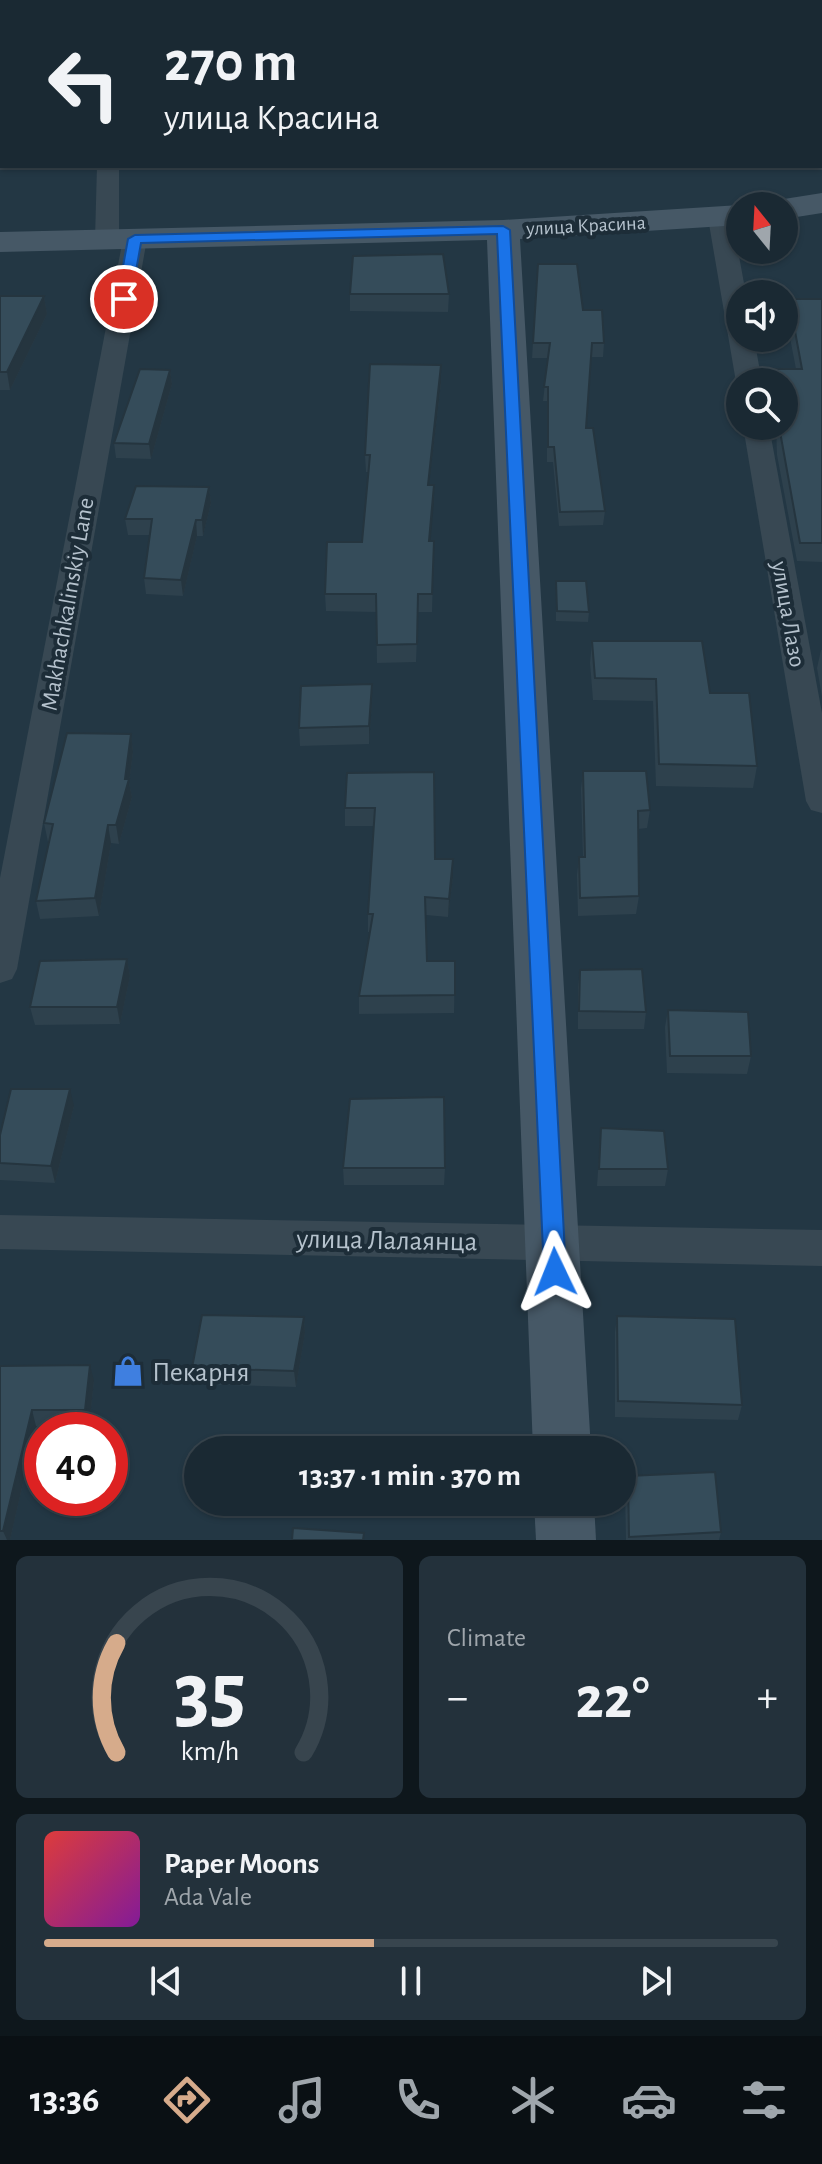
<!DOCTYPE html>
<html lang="en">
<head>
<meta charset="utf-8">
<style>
	:root { --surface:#1a2933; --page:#23313b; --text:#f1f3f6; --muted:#9fa6ac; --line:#38454e; --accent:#d6ab8b }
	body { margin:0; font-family:"Alegreya Sans",sans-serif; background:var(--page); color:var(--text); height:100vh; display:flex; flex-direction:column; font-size:30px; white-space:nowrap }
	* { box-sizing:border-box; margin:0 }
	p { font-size:26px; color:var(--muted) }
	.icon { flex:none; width:44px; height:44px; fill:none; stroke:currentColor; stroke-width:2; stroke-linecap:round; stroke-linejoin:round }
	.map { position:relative; height:1540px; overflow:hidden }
	.side { display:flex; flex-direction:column; gap:16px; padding:16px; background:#0e171c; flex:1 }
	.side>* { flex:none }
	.hud { position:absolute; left:0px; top:0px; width:822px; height:168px; box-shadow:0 2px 6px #0004,0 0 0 2px var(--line); background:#1a2933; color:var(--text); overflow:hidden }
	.needle { width:52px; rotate:342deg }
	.fabs { position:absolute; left:726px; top:192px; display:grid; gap:16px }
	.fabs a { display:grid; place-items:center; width:72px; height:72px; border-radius:50%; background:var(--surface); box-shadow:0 2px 6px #0004,0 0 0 2px var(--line); font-size:40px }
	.speed { position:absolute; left:24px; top:1412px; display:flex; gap:16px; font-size:40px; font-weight:700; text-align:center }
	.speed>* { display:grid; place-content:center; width:104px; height:104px; border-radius:50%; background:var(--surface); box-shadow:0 2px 6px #0004,0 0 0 2px var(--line); line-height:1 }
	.speed .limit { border:12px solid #d22; background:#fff; color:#111 }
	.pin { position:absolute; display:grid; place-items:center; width:68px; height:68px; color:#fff; margin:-34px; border:4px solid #fff; border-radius:50%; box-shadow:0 2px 8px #0007 }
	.me { position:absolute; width:88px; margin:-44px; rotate:358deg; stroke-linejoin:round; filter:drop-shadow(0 0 6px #0008) }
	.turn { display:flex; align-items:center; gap:28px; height:168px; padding:0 32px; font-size:36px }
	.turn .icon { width:104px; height:104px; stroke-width:2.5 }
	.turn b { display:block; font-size:56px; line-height:68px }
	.big { font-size:60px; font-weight:600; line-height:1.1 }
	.side .card { flex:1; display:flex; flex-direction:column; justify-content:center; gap:12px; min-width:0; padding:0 28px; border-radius:12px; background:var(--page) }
	.side .dial { align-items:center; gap:0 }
	.dial svg { height:208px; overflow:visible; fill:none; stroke:var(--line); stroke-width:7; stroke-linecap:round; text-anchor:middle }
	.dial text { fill:var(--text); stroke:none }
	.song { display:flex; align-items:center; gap:24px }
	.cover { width:96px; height:96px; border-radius:12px; background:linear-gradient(135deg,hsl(0 70% 55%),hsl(290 70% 35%)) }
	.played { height:8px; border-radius:4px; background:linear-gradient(90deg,var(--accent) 45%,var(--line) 45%) }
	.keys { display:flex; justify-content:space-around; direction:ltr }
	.heat { display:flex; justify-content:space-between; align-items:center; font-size:44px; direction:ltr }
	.side .tiles { flex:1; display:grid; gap:16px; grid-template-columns:1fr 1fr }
	.card:last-child { grid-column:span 2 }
	.trip { position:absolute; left:184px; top:1436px; width:452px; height:80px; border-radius:40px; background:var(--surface); box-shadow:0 2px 6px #0004,0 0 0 2px var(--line); font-weight:600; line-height:80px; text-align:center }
	.menu { display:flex; height:128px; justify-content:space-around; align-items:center; background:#0a1014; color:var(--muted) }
	.menu .icon { width:56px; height:56px }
	.menu .selected { color:var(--accent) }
	.menu b { font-size:36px; color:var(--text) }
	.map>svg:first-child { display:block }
</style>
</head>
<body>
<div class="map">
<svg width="822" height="1540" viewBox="0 0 822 1540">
	<rect width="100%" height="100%" fill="#233744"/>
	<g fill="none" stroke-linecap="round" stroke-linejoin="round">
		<g fill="#384853" fill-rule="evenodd">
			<rect x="99" y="0" width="20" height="2"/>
			<path d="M97,166H119V239L107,246L95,239Z"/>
			<path d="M720,211L732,218L746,294H740V338H754L762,382H740V388L736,382L708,218Z"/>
			<path d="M135,232L147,239L17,969L12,979L0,983V878L123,239Z"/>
			<path d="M743,426H769L822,713V813L811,810L806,801Z"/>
			<path d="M0,1215L822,1230V1266L0,1249Z"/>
		</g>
		<g fill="#465866" fill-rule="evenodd">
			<path d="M822,193V213L784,219V206H770L784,199Z"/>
			<path d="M740,205L743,206H740V225L520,239L591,1450H533L487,240L0,252V232L503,220Z"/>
			<path d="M534,1502H594L596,1540H536Z"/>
		</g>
	</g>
	<g fill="#2e414d">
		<path d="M538,264L583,310L604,343L603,357H591L586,428L605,511L603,525L559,526L553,462H547V401H543L548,358H532Z"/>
		<path d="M350,294H449L448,312L350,311Z"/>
		<path d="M0,296H44L47,314L10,390H0Z"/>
		<path d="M789,299H822V562L797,561L777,455L776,426H784V382H763L765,369H796L786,317Z"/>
		<path d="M441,365V383L429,485H434L430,541H434L432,612H418L416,662L377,663L376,612L326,611L325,594L362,542L369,472H366L365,455Z"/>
		<path d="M170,370L172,384L151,459L116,458L114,443Z"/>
		<path d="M209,487L211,503L203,536H197L183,596L146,594L144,578L150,535H128L125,519Z"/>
		<path d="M556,581L589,612L588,622L556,621Z"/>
		<path d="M592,641L710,693L757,766L753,788L656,786L653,701L593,700L590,663Z"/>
		<path d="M821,650H822V697L817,668Z"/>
		<path d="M372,702L369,744L300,746L299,728Z"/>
		<path d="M131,734L133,752L129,783L132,797L119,844L111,843L99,916L40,919L36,901L49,842H48L44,823Z"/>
		<path d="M583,771L650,810L647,828L638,829L639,896L636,914L578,916L577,875L579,857H583L581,789Z"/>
		<path d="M347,773L435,859H453V877L448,917L426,915L427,961H455L454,1013L359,1014V996L370,932H368V914L374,826H345V808Z"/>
		<path d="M127,959L130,976L120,1024L35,1025L30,1007Z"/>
		<path d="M580,970L646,1012L644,1029H578V987Z"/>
		<path d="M668,1010L751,1056L747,1074L667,1073L665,1027Z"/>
		<path d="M74,1106L55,1183L0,1180V1135Z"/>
		<path d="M601,1128L668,1169L665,1186H597Z"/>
		<path d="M343,1168H445L444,1185H344Z"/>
		<path d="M617,1316L742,1405L738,1420L615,1417V1332Z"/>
		<path d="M304,1317L305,1333L296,1387L195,1384L192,1368Z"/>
		<path d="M0,1366L94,1381L89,1426H36L10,1540H0Z"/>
		<path d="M628,1476L721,1532L719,1540H626L625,1491Z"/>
	</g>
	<g fill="#25353f">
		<path d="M44,296L47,314L10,390L7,372Z"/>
		<path d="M441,365V383L427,503L428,485Z"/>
		<path d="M170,370L172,384L151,459L149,444Z"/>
		<path d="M434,485V503L429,559V541Z"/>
		<path d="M209,487L211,503L203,536L202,520Z"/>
		<path d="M196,520L197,536L183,596L181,580Z"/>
		<path d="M372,684V702L369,744V726Z"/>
		<path d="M131,734L133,752L129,783L132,797L119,844L116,825L125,779Z"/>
		<path d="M108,825L111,843L99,916L95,898Z"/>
		<path d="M453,859V877L448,917L449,899Z"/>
		<path d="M127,959L130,976L120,1024L117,1007Z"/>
		<path d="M70,1089L74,1106L55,1183L51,1166Z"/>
		<path d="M304,1317L305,1333L296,1387L294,1371Z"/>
		<path d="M90,1365L94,1381L89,1426L85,1410Z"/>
		<path d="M32,1410L36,1426L10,1540H7L3,1531Z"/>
	</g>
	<g fill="#354c5a" stroke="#25353f" stroke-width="2">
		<path d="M443,254L449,294H350L353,256Z"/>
		<path d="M538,264H577L583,310H602L604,343H592L586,428H593L605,511L560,512L554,447H548V387H544L550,343H533Z"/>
		<path d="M0,296H44L7,372H0Z"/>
		<path d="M789,299H822V543H800L781,437L780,426H784V382H767L765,369H802Z"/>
		<path d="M370,364L441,365L428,485H434L429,541H434L432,594H418L417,644L377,645L376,594H325L327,542H362L370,455H365Z"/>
		<path d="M140,369L170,370L149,444L114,443Z"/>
		<path d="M136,486L209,487L202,520H196L181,580L144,578L152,519H125Z"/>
		<path d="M556,581H586L589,612L557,611Z"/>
		<path d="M592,641H702L710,693H749L757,766L659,764L656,679L595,678Z"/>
		<path d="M372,684L369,726L299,728L301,686Z"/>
		<path d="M67,733L131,734L125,779H129L116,825H108L95,898L36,901L53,824L44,823Z"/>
		<path d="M583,771H646L650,810L638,811L639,896L580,898L579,857H585Z"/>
		<path d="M434,772L435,859H453L449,899L425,897L427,961H455V995L359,996L373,914H368L375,808H345L347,773Z"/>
		<path d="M127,959L117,1007H30L40,961Z"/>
		<path d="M642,969L646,1012L579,1011L580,970Z"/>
		<path d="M668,1010L748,1012L751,1056H670Z"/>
		<path d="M11,1089H70L51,1166L0,1163V1135Z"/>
		<path d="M444,1097L445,1168H343L350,1099Z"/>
		<path d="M601,1128L664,1131L668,1169H599Z"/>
		<path d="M202,1315L304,1317L294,1371L192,1368Z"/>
		<path d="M617,1316L735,1319L742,1405L618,1401Z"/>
		<path d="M90,1365L85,1410H32L3,1531H0V1366Z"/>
		<path d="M715,1472L721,1532L629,1537L628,1476Z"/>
		<path d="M293,1528L364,1533L363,1540H292Z"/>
	</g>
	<path fill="#1a73e8" stroke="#114b97" stroke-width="2" d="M503,226L510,230L566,1272L563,1279L555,1282L547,1279L544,1272L497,234L141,243L131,299L124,304L117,299L128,239L135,235Z"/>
	<defs>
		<symbol id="shop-bare" viewBox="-9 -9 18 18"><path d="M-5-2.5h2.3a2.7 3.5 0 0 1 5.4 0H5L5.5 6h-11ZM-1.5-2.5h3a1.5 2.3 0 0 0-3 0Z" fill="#3f7fe0" stroke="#1d2d38" stroke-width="2.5" paint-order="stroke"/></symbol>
	</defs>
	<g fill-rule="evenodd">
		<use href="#shop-bare" x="106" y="1349" width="44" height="44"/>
	</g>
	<g text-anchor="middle" stroke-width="8" stroke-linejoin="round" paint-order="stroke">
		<g font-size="20" fill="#b5c2cd" stroke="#1d2d38">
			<text transform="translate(586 225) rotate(-3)" y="7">улица Красина</text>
		</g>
		<g font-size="24" fill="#b5c2cd" stroke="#1d2d38">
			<text transform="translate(67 604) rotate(-80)" y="8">Makhachkalinskiy Lane</text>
			<text transform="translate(789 614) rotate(80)" y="8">улица Лазо</text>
		</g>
		<g font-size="28" fill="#b5c2cd" stroke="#1d2d38">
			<text transform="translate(387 1239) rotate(1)" y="10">улица Лалаянца</text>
		</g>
		<g font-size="28" fill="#b5c2cd" stroke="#1d2d38" text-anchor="start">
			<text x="152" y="1381">Пекарня</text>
		</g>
	</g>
</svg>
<div class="fabs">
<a><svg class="needle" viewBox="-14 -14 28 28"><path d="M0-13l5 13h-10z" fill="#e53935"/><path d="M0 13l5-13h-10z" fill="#9fa6ac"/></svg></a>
<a><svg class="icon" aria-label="sound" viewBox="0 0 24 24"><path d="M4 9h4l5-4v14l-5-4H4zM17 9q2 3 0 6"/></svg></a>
<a><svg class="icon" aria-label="search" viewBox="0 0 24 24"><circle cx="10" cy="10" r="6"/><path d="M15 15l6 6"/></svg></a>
</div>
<div class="speed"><div class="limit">40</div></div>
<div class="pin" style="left:124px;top:299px;background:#d93025"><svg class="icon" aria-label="arrive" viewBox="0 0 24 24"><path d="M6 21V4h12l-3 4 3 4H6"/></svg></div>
<svg class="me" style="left:555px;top:1272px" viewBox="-20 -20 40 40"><path d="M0-17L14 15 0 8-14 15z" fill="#1a73e8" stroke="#fff" stroke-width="4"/></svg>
<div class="trip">13:37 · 1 min · 370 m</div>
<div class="hud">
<div class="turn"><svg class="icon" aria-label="left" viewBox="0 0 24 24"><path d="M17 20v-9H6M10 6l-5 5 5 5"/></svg><div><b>270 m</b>улица Красина</div></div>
</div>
</div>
<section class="side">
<div class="tiles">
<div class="card dial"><svg viewBox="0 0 100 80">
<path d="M14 69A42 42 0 1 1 86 69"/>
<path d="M14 69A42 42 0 0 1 14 27" stroke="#d6ab8b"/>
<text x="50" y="56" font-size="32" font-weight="700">35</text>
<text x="50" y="72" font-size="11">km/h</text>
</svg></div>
<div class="card"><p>Climate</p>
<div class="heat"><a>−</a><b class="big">22°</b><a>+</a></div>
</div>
<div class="card">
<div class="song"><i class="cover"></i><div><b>Paper Moons</b><p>Ada Vale</p></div></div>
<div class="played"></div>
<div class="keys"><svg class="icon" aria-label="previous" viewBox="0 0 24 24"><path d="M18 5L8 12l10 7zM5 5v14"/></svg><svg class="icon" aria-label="pause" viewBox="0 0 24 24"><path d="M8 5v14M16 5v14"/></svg><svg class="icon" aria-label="next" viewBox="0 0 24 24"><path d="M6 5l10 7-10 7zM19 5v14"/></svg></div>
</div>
</div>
</section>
<nav class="menu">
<b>13:36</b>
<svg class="icon selected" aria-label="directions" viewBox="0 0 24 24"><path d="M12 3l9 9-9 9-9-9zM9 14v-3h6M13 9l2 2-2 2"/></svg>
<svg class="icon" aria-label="music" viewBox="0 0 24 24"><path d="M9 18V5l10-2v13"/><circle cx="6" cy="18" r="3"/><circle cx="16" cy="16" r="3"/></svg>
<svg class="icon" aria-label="phone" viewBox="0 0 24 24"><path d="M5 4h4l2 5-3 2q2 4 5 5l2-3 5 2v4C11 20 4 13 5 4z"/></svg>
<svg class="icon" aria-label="climate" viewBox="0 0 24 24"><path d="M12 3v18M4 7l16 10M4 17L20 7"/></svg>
<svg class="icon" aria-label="car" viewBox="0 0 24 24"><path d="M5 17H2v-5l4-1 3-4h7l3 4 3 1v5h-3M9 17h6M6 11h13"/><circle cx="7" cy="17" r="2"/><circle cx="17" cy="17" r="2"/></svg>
<svg class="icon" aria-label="filters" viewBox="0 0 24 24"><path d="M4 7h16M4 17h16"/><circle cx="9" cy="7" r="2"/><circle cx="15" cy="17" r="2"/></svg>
</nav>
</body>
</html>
